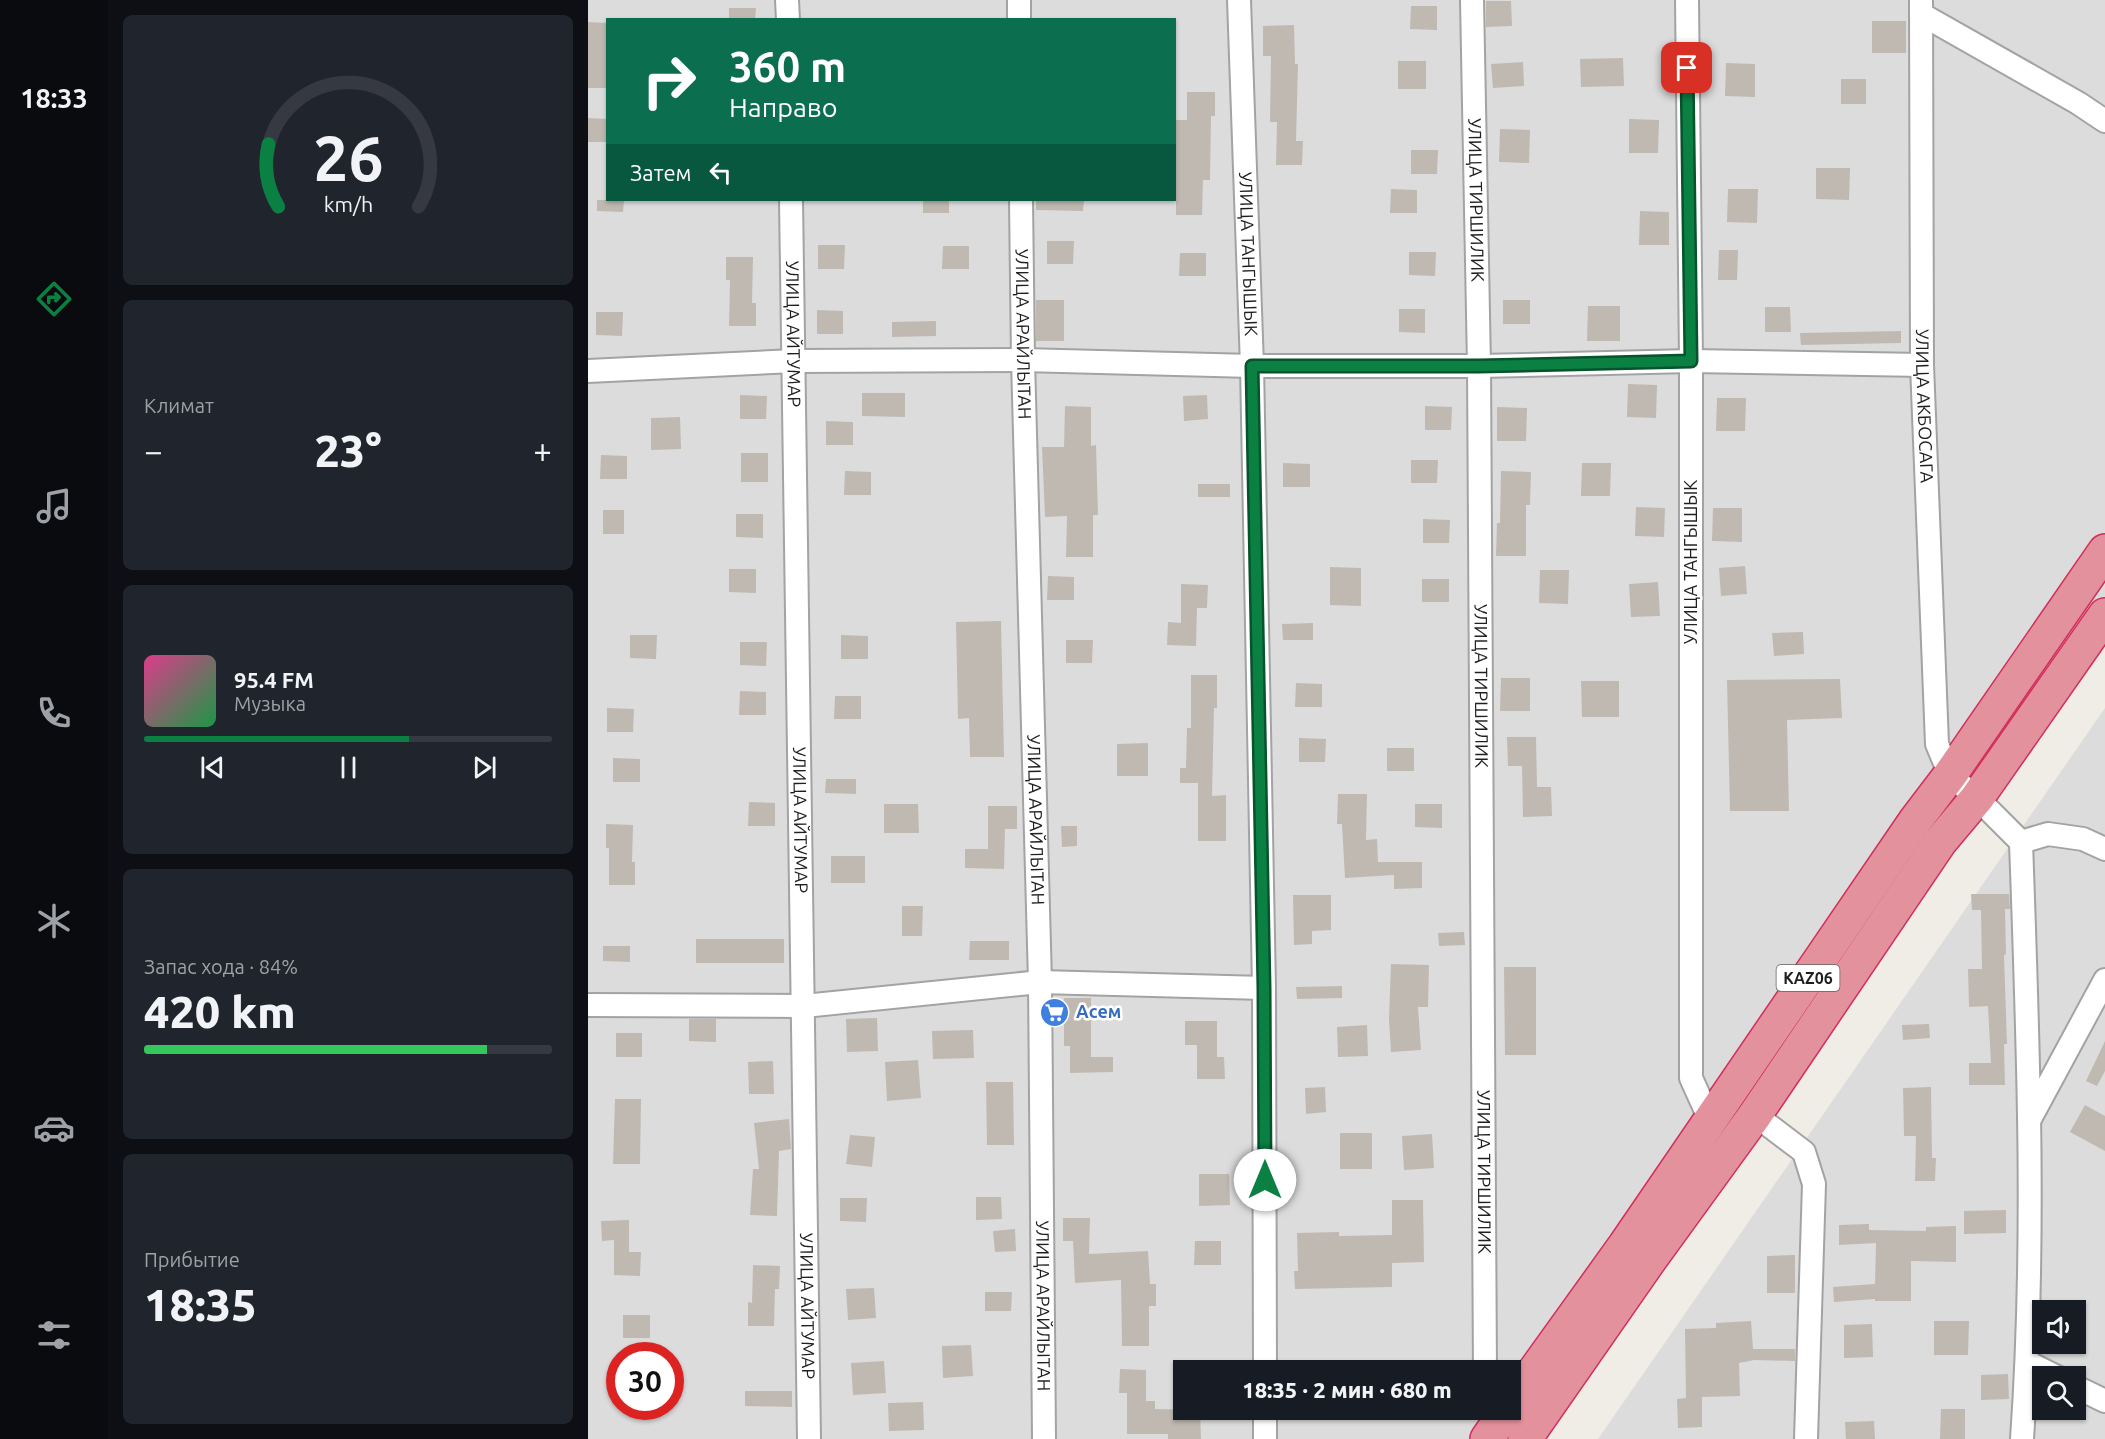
<!DOCTYPE html>
<html lang="ru">
<head>
<meta charset="utf-8">
<style>
	:root { --surface:#171b24; --page:#20242c; --text:#f1f3f6; --muted:#9ea1a6; --line:#363941; --accent:#0b8043 }
	body { margin:0; font-family:Ubuntu,sans-serif; background:var(--page); color:var(--text); height:100vh; display:flex; flex-direction:column; font-size:22px; white-space:nowrap }
	* { box-sizing:border-box; margin:0 }
	p { font-size:20px; color:var(--muted) }
	.icon { flex:none; width:33px; height:33px; fill:none; stroke:currentColor; stroke-width:2; stroke-linecap:round; stroke-linejoin:round }
	.map { position:relative; flex:1; overflow:hidden }
	.drawer { display:flex; flex-direction:column; gap:15px; padding:15px; background:#0d0f14; width:480px }
	.drawer>* { flex:none }
	.top-card { position:absolute; left:18px; top:18px; width:570px; height:183px; border-radius:0px; box-shadow:0 2px 4px #0004; background:#0b6e4f; color:#fff; overflow:hidden }
	.tools { position:absolute; left:1444px; top:1300px; display:grid; gap:12px }
	.tools a { display:grid; place-items:center; width:54px; height:54px; border-radius:0px; background:var(--surface); box-shadow:0 2px 4px #0004; font-size:30px }
	.speed { position:absolute; left:18px; top:1342px; display:flex; gap:12px; font-size:30px; font-weight:700; text-align:center }
	.speed>* { display:grid; place-content:center; width:78px; height:78px; border-radius:50%; background:var(--surface); box-shadow:0 2px 4px #0004; line-height:1 }
	.speed .limit { border:9px solid #d22; background:#fff; color:#111 }
	.pin { position:absolute; display:grid; place-items:center; width:51px; height:51px; color:#fff; margin:-26px; border-radius:12px; box-shadow:0 3px 9px #0006 }
	.me { position:absolute; width:66px; margin:-33px; rotate:0deg; stroke-linejoin:round; filter:drop-shadow(0 0 4px #0008) }
	.turn { display:flex; align-items:center; gap:21px; height:126px; padding:0 24px; font-size:27px }
	.turn .icon { width:78px; height:78px; stroke-width:2.5 }
	.turn b { display:block; font-size:42px; line-height:51px }
	.then { display:flex; align-items:center; height:57px; padding:0 24px; background:#0003; gap:12px; font-size:22px }
	.big { font-size:45px; font-weight:800; line-height:1.1 }
	.drawer .card { flex:1; display:flex; flex-direction:column; justify-content:center; gap:9px; min-width:0; padding:0 21px; border-radius:9px; background:var(--page) }
	.drawer .dial { align-items:center; gap:0 }
	.dial svg { height:156px; overflow:visible; fill:none; stroke:var(--line); stroke-width:7; stroke-linecap:round; text-anchor:middle }
	.dial text { fill:var(--text); stroke:none }
	.song { display:flex; align-items:center; gap:18px }
	.cover { width:72px; height:72px; border-radius:9px; background:linear-gradient(135deg,hsl(330 70% 55%),hsl(140 70% 35%)) }
	.played { height:6px; border-radius:3px; background:linear-gradient(90deg,var(--accent) 65%,var(--line) 65%) }
	.keys { display:flex; justify-content:space-around; direction:ltr }
	.heat { display:flex; justify-content:space-between; align-items:center; font-size:33px; direction:ltr }
	.charge { height:9px; border-radius:4px; background:linear-gradient(90deg,#34c759 84%,var(--line) 0) }
	.trip { position:absolute; left:585px; top:1360px; width:348px; height:60px; border-radius:0px; background:var(--surface); box-shadow:0 2px 4px #0004; font-weight:800; line-height:60px; text-align:center }
	main { display:flex; flex:1; min-height:0 }
	.menu { display:flex; flex-direction:column; width:108px; justify-content:space-around; align-items:center; background:#090b0e; color:var(--muted) }
	.menu .icon { width:42px; height:42px }
	.menu .selected { color:var(--accent) }
	.menu b { font-size:27px; color:var(--text) }
	.map>svg:first-child { display:block }
</style>
</head>
<body>
<main>
<nav class="menu">
<b>18:33</b>
<svg class="icon selected" aria-label="directions" viewBox="0 0 24 24"><path d="M12 3l9 9-9 9-9-9zM9 14v-3h6M13 9l2 2-2 2"/></svg>
<svg class="icon" aria-label="music" viewBox="0 0 24 24"><path d="M9 18V5l10-2v13"/><circle cx="6" cy="18" r="3"/><circle cx="16" cy="16" r="3"/></svg>
<svg class="icon" aria-label="phone" viewBox="0 0 24 24"><path d="M5 4h4l2 5-3 2q2 4 5 5l2-3 5 2v4C11 20 4 13 5 4z"/></svg>
<svg class="icon" aria-label="climate" viewBox="0 0 24 24"><path d="M12 3v18M4 7l16 10M4 17L20 7"/></svg>
<svg class="icon" aria-label="car" viewBox="0 0 24 24"><path d="M5 17H2v-5l4-1 3-4h7l3 4 3 1v5h-3M9 17h6M6 11h13"/><circle cx="7" cy="17" r="2"/><circle cx="17" cy="17" r="2"/></svg>
<svg class="icon" aria-label="filters" viewBox="0 0 24 24"><path d="M4 7h16M4 17h16"/><circle cx="9" cy="7" r="2"/><circle cx="15" cy="17" r="2"/></svg>
</nav>
<section class="drawer">
<div class="card dial"><svg viewBox="0 0 100 80">
<path d="M14 69A42 42 0 1 1 86 69"/>
<path d="M14 69A42 42 0 0 1 9 37" stroke="#0b8043"/>
<text x="50" y="56" font-size="32" font-weight="700">26</text>
<text x="50" y="72" font-size="11">km/h</text>
</svg></div>
<div class="card"><p>Климат</p>
<div class="heat"><a>−</a><b class="big">23°</b><a>+</a></div>
</div>
<div class="card">
<div class="song"><i class="cover"></i><div><b>95.4 FM</b><p>Музыка</p></div></div>
<div class="played"></div>
<div class="keys"><svg class="icon" aria-label="previous" viewBox="0 0 24 24"><path d="M18 5L8 12l10 7zM5 5v14"/></svg><svg class="icon" aria-label="pause" viewBox="0 0 24 24"><path d="M8 5v14M16 5v14"/></svg><svg class="icon" aria-label="next" viewBox="0 0 24 24"><path d="M6 5l10 7-10 7zM19 5v14"/></svg></div>
</div>
<div class="card"><p>Запас хода · 84%</p><b class="big">420 km</b><div class="charge"></div></div>
<div class="card"><p>Прибытие</p><b class="big">18:35</b></div>
</section>
<div class="map">
<svg width="1517" height="1439" viewBox="0 0 1517 1439">
	<rect width="100%" height="100%" fill="#efede6"/>
	<g fill="#dddcdc" fill-rule="evenodd">
		<path d="M0,0H1517V605L948,1439H0ZM20,20H586V200H20ZM32,1356H82V1407H32ZM596,1371H922V1410H596Z"/>
		<path d="M1517,708V1439H1010ZM1455,1311H1488V1344H1455ZM1455,1377H1488V1410H1455Z"/>
	</g>
	<g fill="#c0b9b2">
		<path d="M898,1H923L924,26L898,27Z"/>
		<path d="M823,6H849V30L822,29Z"/>
		<path d="M141,8H168L167,20H141Z"/>
		<rect x="1284" y="21" width="34" height="32"/>
		<path d="M0,22L20,23V88H0Z"/>
		<path d="M706,25L707,64H710L708,141H715L714,165H688L689,122H682L683,56H675V26Z"/>
		<path d="M1035,58L1036,86L993,87L992,59Z"/>
		<rect x="810" y="61" width="28" height="28"/>
		<path d="M935,62L936,86L905,88L903,64Z"/>
		<path d="M1138,63L1167,64V97L1137,96Z"/>
		<rect x="1253" y="79" width="25" height="25"/>
		<path d="M599,92H627V116H623L622,180H615L614,215H588V120H599Z"/>
		<path d="M0,118L20,119V142H0Z"/>
		<path d="M1041,119L1071,120L1070,153H1041Z"/>
		<path d="M912,129L942,130L941,163L911,162Z"/>
		<path d="M823,150H850L849,174H823Z"/>
		<path d="M1228,168H1262L1261,200L1228,199Z"/>
		<path d="M803,189L829,190V213H802Z"/>
		<path d="M1140,189H1170L1169,223L1139,222Z"/>
		<path d="M9,200H36L35,212L9,211Z"/>
		<rect x="335" y="200" width="26" height="13"/>
		<path d="M448,200H496L495,211L448,210Z"/>
		<path d="M1052,211L1081,212V245H1051Z"/>
		<path d="M459,241H486L485,264H459Z"/>
		<path d="M230,245H257L256,269H230Z"/>
		<path d="M355,246H381V269H354Z"/>
		<path d="M1131,250H1150L1149,280H1130Z"/>
		<path d="M821,252H848L847,276L821,275Z"/>
		<path d="M592,253H618V276H591Z"/>
		<path d="M138,257H165L164,303H168V326H141L142,280H138Z"/>
		<rect x="448" y="300" width="28" height="41"/>
		<rect x="915" y="300" width="27" height="24"/>
		<path d="M1000,306H1032V341H999Z"/>
		<path d="M1177,307H1202L1203,332H1177Z"/>
		<path d="M811,309H837V333L811,332Z"/>
		<path d="M229,310L255,311V334H229Z"/>
		<path d="M8,312H35L34,336L8,335Z"/>
		<path d="M348,321V336L304,337V322Z"/>
		<path d="M1313,331V343L1213,345L1212,333Z"/>
		<path d="M1040,384L1069,385L1068,418L1039,417Z"/>
		<path d="M274,393H317V417L274,416Z"/>
		<path d="M152,395L179,396L178,419H152Z"/>
		<path d="M619,395L620,419L596,421L595,396Z"/>
		<path d="M1129,398H1158L1157,431H1128Z"/>
		<path d="M477,406L503,407V446L508,445L510,515H505V557H478L479,516L457,517L454,447H476Z"/>
		<path d="M837,406L864,407L863,430H837Z"/>
		<path d="M909,407L939,408L938,441H909Z"/>
		<path d="M92,417L93,449L63,450V418Z"/>
		<path d="M238,421L265,422V445H238Z"/>
		<rect x="153" y="453" width="27" height="29"/>
		<path d="M13,455L39,456V479H12Z"/>
		<path d="M823,460H850L849,483H823Z"/>
		<path d="M695,463L722,464V487H695Z"/>
		<path d="M994,463H1023L1022,496H993Z"/>
		<path d="M257,471L283,472V495H256Z"/>
		<path d="M913,471L943,472L942,505H938V556H908L909,523H912Z"/>
		<rect x="610" y="484" width="32" height="13"/>
		<path d="M1048,507L1077,508L1076,537L1047,536Z"/>
		<path d="M1125,508H1154V542L1124,541Z"/>
		<rect x="15" y="510" width="21" height="24"/>
		<path d="M148,514H175V538L148,537Z"/>
		<path d="M835,519L862,520L861,543H835Z"/>
		<path d="M1157,566L1159,594L1133,596L1131,568Z"/>
		<path d="M742,567L773,568V606L742,605Z"/>
		<path d="M141,569H168V593L141,592Z"/>
		<path d="M952,570H981L980,604L951,603Z"/>
		<path d="M460,576L486,577V600H459Z"/>
		<rect x="834" y="579" width="27" height="23"/>
		<path d="M1070,582L1072,616L1043,617L1041,584Z"/>
		<path d="M593,584L620,585L619,608H609L608,646L579,645L580,622L593,623Z"/>
		<path d="M413,621L416,757H382L381,718L370,719L368,622Z"/>
		<path d="M725,623V640H695L694,624Z"/>
		<path d="M1215,632L1216,654L1186,656L1184,633Z"/>
		<path d="M42,635H69L68,659L42,658Z"/>
		<path d="M253,635L280,636V659H253Z"/>
		<path d="M478,640H505L504,663H478Z"/>
		<path d="M152,642H179L178,666L152,665Z"/>
		<path d="M603,675H629V708H626L624,796L638,795V841H610V783H592V768H598L599,728H603Z"/>
		<path d="M913,678H942V711H912Z"/>
		<path d="M1252,679L1254,718L1199,720L1201,811H1142L1139,680Z"/>
		<path d="M993,681H1031V717H994Z"/>
		<path d="M708,683L734,684V707H707Z"/>
		<path d="M152,691L178,692V715H151Z"/>
		<path d="M247,696H273V719H246Z"/>
		<path d="M19,708L46,709L45,732H19Z"/>
		<path d="M919,737H948L949,787H963L964,816L935,817L934,766H920Z"/>
		<path d="M711,738L738,739L737,762H711Z"/>
		<path d="M560,743V776H529V744Z"/>
		<rect x="799" y="748" width="27" height="23"/>
		<path d="M25,758L52,759V782H25Z"/>
		<path d="M238,779H268V794L237,793Z"/>
		<path d="M750,794H779L778,840L789,839L790,862H834V888L806,889V875L757,878L754,824H749Z"/>
		<path d="M161,802L187,803V826H160Z"/>
		<path d="M296,804H330L331,833H296Z"/>
		<path d="M827,804H854V828L827,827Z"/>
		<path d="M400,806H429V829H417L416,869L377,868V849H400Z"/>
		<path d="M18,824L45,825L44,862H47V885H21V848H18Z"/>
		<path d="M473,826H489V846L474,847Z"/>
		<rect x="243" y="856" width="34" height="27"/>
		<path d="M1383,894H1421L1422,909H1417L1418,954L1416,955L1419,1044H1416L1417,1085H1381V1063H1403L1400,1006L1381,1007L1380,969H1394L1393,910H1384Z"/>
		<path d="M705,895H743V930L724,931V944L706,945Z"/>
		<path d="M314,906H335L334,936H314Z"/>
		<path d="M876,932L877,945L851,946L850,933Z"/>
		<rect x="108" y="939" width="88" height="24"/>
		<path d="M382,941H421V960H381Z"/>
		<path d="M15,946H42V962L15,961Z"/>
		<path d="M803,964L841,965L840,1007H830L833,1050L803,1052L801,1019Z"/>
		<path d="M916,967H948V1055H917Z"/>
		<path d="M754,986V998L709,999L708,987Z"/>
		<path d="M476,998H503V1057H525V1072L482,1073V1046H476Z"/>
		<path d="M289,1018L290,1051L259,1052L258,1019Z"/>
		<path d="M101,1019H128V1042L101,1041Z"/>
		<path d="M597,1021H629V1057H636L637,1079H609V1045H597Z"/>
		<path d="M1341,1024L1342,1038L1315,1040L1314,1025Z"/>
		<path d="M779,1025L780,1056L750,1057L749,1027Z"/>
		<path d="M385,1030L386,1058L345,1059L344,1031Z"/>
		<rect x="28" y="1033" width="26" height="24"/>
		<path d="M1517,1041V1071L1509,1086L1498,1081Z"/>
		<path d="M330,1060L333,1098L299,1101L297,1062Z"/>
		<path d="M185,1061L186,1094H161L160,1062Z"/>
		<path d="M398,1082H425L426,1145H399Z"/>
		<path d="M737,1087L738,1112L718,1114L717,1088Z"/>
		<path d="M1343,1087L1344,1158H1348L1347,1181H1327L1328,1136H1316L1315,1088Z"/>
		<path d="M27,1099H53L52,1164H25Z"/>
		<path d="M1497,1105L1517,1116V1151L1482,1132Z"/>
		<path d="M201,1119L203,1149L191,1151L189,1216L162,1215L165,1169H171L166,1123Z"/>
		<rect x="752" y="1133" width="32" height="36"/>
		<path d="M844,1134L846,1168L816,1170L814,1136Z"/>
		<path d="M262,1135L287,1137L284,1167L258,1164Z"/>
		<path d="M611,1174H641L642,1205L611,1206Z"/>
		<path d="M388,1197H413L414,1219L388,1220Z"/>
		<path d="M252,1198H279L278,1222L252,1221Z"/>
		<path d="M804,1200H835L836,1262L804,1263V1287L707,1289L706,1271H710L709,1233L751,1232V1236L804,1235Z"/>
		<path d="M1418,1210V1233L1376,1234V1211Z"/>
		<path d="M475,1218H502L501,1254L560,1251L562,1284H568V1306H561V1346H534L533,1280L487,1283L485,1241H475Z"/>
		<path d="M41,1220V1252H53L52,1276L26,1275V1240L14,1241L13,1221Z"/>
		<path d="M1281,1224V1230L1338,1231V1227L1368,1226V1262L1323,1261V1301H1287V1299L1246,1302L1245,1287L1287,1284L1288,1243L1251,1245V1225Z"/>
		<path d="M427,1229L428,1251L407,1252L405,1231Z"/>
		<path d="M607,1241H633V1265H606Z"/>
		<path d="M1207,1255V1293H1179V1256Z"/>
		<path d="M165,1265L192,1266L191,1289H187L186,1326H160V1302L164,1303Z"/>
		<path d="M286,1288L288,1318L260,1320L258,1289Z"/>
		<path d="M397,1292H424L423,1311H397Z"/>
		<rect x="35" y="1315" width="27" height="23"/>
		<path d="M1163,1321L1165,1349H1207V1361L1166,1360L1151,1363L1152,1396L1114,1397V1427L1090,1428L1089,1399L1098,1398L1097,1329L1128,1328V1323Z"/>
		<path d="M1346,1321H1381L1380,1355H1346Z"/>
		<path d="M1284,1324L1285,1357L1256,1358V1325Z"/>
		<path d="M383,1345L385,1376L355,1378L354,1346Z"/>
		<path d="M296,1361L298,1393L265,1395L263,1363Z"/>
		<path d="M532,1369L558,1370V1401H567V1409L612,1410L613,1439H580V1434H539V1393H531Z"/>
		<path d="M1420,1374L1421,1399L1393,1400V1375Z"/>
		<path d="M157,1391H204V1407L157,1406Z"/>
		<path d="M335,1402L336,1430L301,1431L300,1403Z"/>
		<path d="M1353,1409H1377V1439H1352Z"/>
		<path d="M1286,1421L1287,1439H1258L1257,1422Z"/>
	</g>
	<g fill="none" stroke-linecap="round" stroke-linejoin="round">
		<defs>
			<g id="minor">
				<path d="M199,0L200,20"/>
				<path d="M431,0V20"/>
				<path id="s1" d="M651,0L664,366L676,988L677,1371"/>
				<path id="s2" d="M884,0L891,366L897,1371"/>
				<path d="M1099,0L1103,361V1078L1122,1120"/>
				<path id="s3" d="M1333,0L1334,365L1349,744L1362,775L1389,798L1433,842L1460,834L1495,839L1517,849"/>
				<path d="M1333,14L1490,103L1517,121"/>
				<path id="s4" d="M203,200L221,1439"/>
				<path id="s5" d="M433,200L435,360L452,982L456,1439"/>
				<path d="M0,371L206,361L435,360L664,366H891L1103,361L1334,365"/>
				<path d="M1433,842C1440,1041 1448,1240 1434,1439"/>
				<path d="M0,1005L216,1006L452,982L676,988"/>
				<path d="M1167,1115L1216,1152L1226,1184L1218,1439"/>
				<path d="M1443,1117L1517,980"/>
				<path d="M1439,1362L1469,1377"/>
				<path d="M1488,1387L1517,1401"/>
				<path d="M677,1410V1439"/>
			</g>
			<g id="highway">
				<path d="M922,1405L1037,1245L1327,821L1362,775L1517,551"/>
				<path d="M899,1439L919,1410"/>
				<path d="M937,1439L1061,1261L1167,1115L1352,842L1389,798L1517,615"/>
			</g>
		</defs>
		<use href="#minor" stroke="#a3a3a3" stroke-width="26"/>
		<use href="#highway" stroke="#d32d5c" stroke-width="36"/>
		<use href="#minor" stroke="#fff" stroke-width="22"/>
		<use href="#highway" stroke="#e3919c" stroke-width="33"/>
	</g>
	<g fill="none" stroke-linecap="round" stroke-linejoin="round">
		<defs>
			<path id="route" d="M677,1180L676,988L664,366H891L1103,361L1099,68"/>
		</defs>
		<use href="#route" stroke="#07532c" stroke-width="15"/>
		<use href="#route" stroke="#0b8043" stroke-width="10"/>
	</g>
	<defs>
		<symbol id="supermarket-disc" viewBox="-11 -11 22 22"><circle r="9.5" fill="#3f7fe0" stroke="#fff"/><path d="M-6-5.5h2.5l.6 2H6L4.5 2H-2.5L-4.4-4H-6ZM-1.5 3.2a1.3 1.3 0 1 0 .1 0ZM3 3.2a1.3 1.3 0 1 0 .1 0Z" fill="#fff"/></symbol>
	</defs>
	<g fill-rule="evenodd">
		<use href="#supermarket-disc" x="450" y="996" width="33" height="33"/>
	</g>
	<g text-anchor="middle" stroke-width="5" stroke-linejoin="round" paint-order="stroke">
		<rect fill="#fff" stroke="#626262" stroke-width="1.5" x="1188.5" y="965" width="63" height="26" rx="4.5"/>
		<g font-size="16" font-weight="bold" fill="#1f1f1f">
			<text x="1220" y="984">KАZ06</text>
		</g>
		<g font-size="18" fill="#1f1f1f" stroke="#fff">
			<text dy="6" stroke="none"><textPath href="#s2" startOffset="200">УЛИЦА ТИРШИЛИК</textPath></text>
			<text dy="6" stroke="none"><textPath href="#s1" startOffset="254">УЛИЦА ТАНГЫШЫК</textPath></text>
			<text dy="6" stroke="none"><textPath href="#s4" startOffset="134">УЛИЦА АЙТУМАР</textPath></text>
			<text dy="6" stroke="none"><textPath href="#s5" startOffset="134">УЛИЦА АРАЙЛЫТАН</textPath></text>
			<text dy="6" stroke="none"><textPath href="#s3" startOffset="406">УЛИЦА АКБОСАГА</textPath></text>
			<text transform="translate(1103 562) rotate(-90)" y="6">УЛИЦА ТАНГЫШЫК</text>
			<text dy="6" stroke="none"><textPath href="#s2" startOffset="686">УЛИЦА ТИРШИЛИК</textPath></text>
			<text dy="6" stroke="none"><textPath href="#s4" startOffset="620">УЛИЦА АЙТУМАР</textPath></text>
			<text dy="6" stroke="none"><textPath href="#s5" startOffset="620">УЛИЦА АРАЙЛЫТАН</textPath></text>
			<text dy="6" stroke="none"><textPath href="#s2" startOffset="1172">УЛИЦА ТИРШИЛИК</textPath></text>
			<text dy="6" stroke="none"><textPath href="#s4" startOffset="1106">УЛИЦА АЙТУМАР</textPath></text>
			<text dy="6" stroke="none"><textPath href="#s5" startOffset="1106">УЛИЦА АРАЙЛЫТАН</textPath></text>
		</g>
		<g font-size="18" font-weight="bold" fill="#366cbe" stroke="#fff" text-anchor="start">
			<text x="488" y="1018">Асем</text>
		</g>
	</g>
</svg>
<div class="tools">
<a><svg class="icon" aria-label="sound" viewBox="0 0 24 24"><path d="M4 9h4l5-4v14l-5-4H4zM17 9q2 3 0 6"/></svg></a>
<a><svg class="icon" aria-label="search" viewBox="0 0 24 24"><circle cx="10" cy="10" r="6"/><path d="M15 15l6 6"/></svg></a>
</div>
<div class="speed"><div class="limit">30</div></div>
<div class="pin" style="left:1099px;top:68px;background:#d93025"><svg class="icon" aria-label="arrive" viewBox="0 0 24 24"><path d="M6 21V4h12l-3 4 3 4H6"/></svg></div>
<svg class="me" style="left:677px;top:1180px" viewBox="-20 -20 40 40"><circle r="19" fill="#fff"/><path d="M0-13L10 11 0 6-10 11z" fill="#0b8043"/></svg>
<div class="trip">18:35 · 2 мин · 680 m</div>
<div class="top-card">
<div class="turn"><svg class="icon" aria-label="right" viewBox="0 0 24 24"><path d="M7 20v-9h11M14 6l5 5-5 5"/></svg><div><b>360 m</b>Направо</div></div>
<div class="then">Затем<svg class="icon" aria-label="left" viewBox="0 0 24 24"><path d="M17 20v-9H6M10 6l-5 5 5 5"/></svg></div>
</div>
</div>
</main>
</body>
</html>
